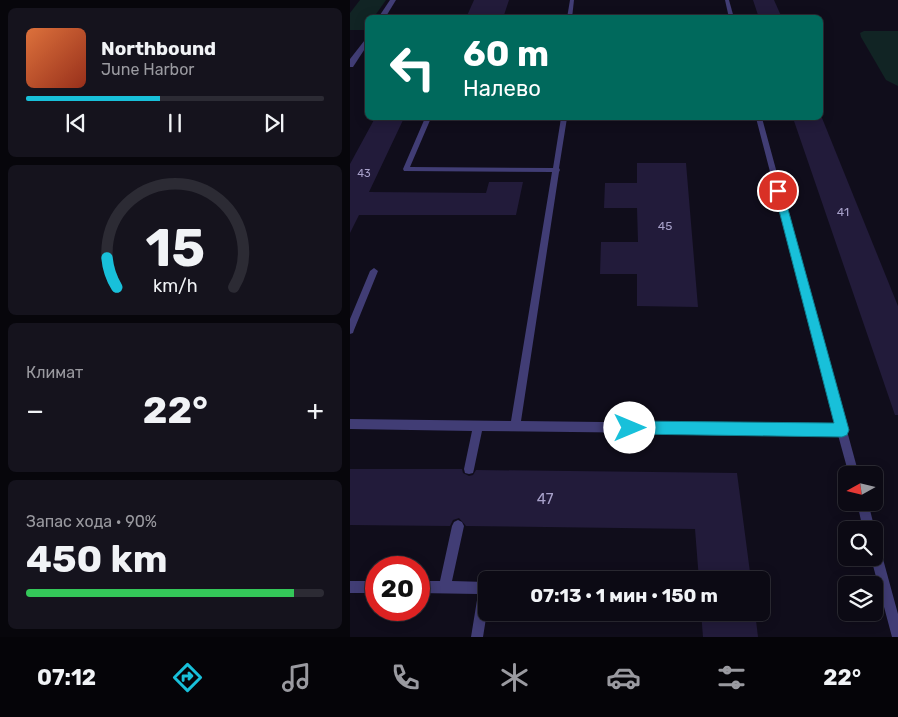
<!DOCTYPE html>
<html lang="ru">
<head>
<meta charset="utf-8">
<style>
	:root { --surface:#0c0a14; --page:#15131d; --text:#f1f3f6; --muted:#9a9aa0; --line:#2c2b34; --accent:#18c0da }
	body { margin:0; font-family:Rubik,sans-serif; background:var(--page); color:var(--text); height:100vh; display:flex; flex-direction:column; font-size:19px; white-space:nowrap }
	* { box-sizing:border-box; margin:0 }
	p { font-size:16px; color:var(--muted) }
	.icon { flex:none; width:28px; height:28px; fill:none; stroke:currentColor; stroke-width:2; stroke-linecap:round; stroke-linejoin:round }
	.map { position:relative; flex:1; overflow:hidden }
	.panel { display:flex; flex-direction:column; gap:8px; padding:8px; background:#07060b; width:350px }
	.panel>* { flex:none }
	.top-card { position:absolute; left:15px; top:15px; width:458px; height:105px; border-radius:8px; box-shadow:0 2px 12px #0003,0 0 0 1px var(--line); background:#00695c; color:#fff; overflow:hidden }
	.needle { width:32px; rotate:262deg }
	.controls { position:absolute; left:488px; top:466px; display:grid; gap:10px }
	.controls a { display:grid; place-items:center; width:45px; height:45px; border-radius:8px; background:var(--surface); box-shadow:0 2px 12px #0003,0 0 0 1px var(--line); font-size:25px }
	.speed { position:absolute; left:15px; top:556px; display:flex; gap:10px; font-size:25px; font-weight:700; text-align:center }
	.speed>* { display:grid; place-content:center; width:65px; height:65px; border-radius:50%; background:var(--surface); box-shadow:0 2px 12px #0003,0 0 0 1px var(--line); line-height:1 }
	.speed .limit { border:8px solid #d22; background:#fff; color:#111 }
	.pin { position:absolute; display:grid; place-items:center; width:42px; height:42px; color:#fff; margin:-21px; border:2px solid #fff; border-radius:50%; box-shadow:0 1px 5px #0007 }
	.me { position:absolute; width:55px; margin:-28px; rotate:90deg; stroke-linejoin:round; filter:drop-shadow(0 0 4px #0008) }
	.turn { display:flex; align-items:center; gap:18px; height:105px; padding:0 15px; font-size:22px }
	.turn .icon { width:65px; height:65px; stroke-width:2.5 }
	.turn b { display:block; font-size:35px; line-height:42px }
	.big { font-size:38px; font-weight:700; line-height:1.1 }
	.panel .card { flex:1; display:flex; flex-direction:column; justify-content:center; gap:8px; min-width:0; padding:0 18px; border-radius:8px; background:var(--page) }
	.panel .dial { align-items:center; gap:0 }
	.dial svg { height:130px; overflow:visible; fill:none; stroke:var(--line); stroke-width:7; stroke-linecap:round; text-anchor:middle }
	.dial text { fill:var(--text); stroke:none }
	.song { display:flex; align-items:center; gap:15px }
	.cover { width:60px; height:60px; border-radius:8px; background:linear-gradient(135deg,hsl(20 70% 55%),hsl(10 70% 35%)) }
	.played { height:5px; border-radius:2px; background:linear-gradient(90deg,var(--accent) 45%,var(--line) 45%) }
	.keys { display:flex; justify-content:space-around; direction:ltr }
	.heat { display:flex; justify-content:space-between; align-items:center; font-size:28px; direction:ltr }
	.charge { height:8px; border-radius:4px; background:linear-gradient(90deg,#34c759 90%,var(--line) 0) }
	.trip { position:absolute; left:128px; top:571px; width:292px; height:50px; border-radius:8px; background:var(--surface); box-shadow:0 2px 12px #0003,0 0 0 1px var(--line); font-weight:700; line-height:50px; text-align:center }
	.tab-bar { display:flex; height:80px; justify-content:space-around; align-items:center; background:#050408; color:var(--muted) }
	.tab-bar .icon { width:35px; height:35px }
	.tab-bar .selected { color:var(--accent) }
	.tab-bar b { font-size:22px; color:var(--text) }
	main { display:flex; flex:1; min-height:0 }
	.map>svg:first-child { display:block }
</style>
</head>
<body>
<main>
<section class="panel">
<div class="card">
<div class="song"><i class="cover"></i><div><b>Northbound</b><p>June Harbor</p></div></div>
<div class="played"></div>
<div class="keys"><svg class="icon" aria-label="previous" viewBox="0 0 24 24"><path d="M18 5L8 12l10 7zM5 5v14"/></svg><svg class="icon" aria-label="pause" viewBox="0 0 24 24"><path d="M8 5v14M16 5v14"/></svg><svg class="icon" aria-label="next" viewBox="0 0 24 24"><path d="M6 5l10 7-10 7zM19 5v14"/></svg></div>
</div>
<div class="card dial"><svg viewBox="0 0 100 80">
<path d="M14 69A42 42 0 1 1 86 69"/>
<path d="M14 69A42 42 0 0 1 8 51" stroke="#18c0da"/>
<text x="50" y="56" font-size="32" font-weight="700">15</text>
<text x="50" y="72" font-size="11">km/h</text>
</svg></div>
<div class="card"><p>Климат</p>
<div class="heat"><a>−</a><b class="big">22°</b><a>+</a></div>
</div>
<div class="card"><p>Запас хода · 90%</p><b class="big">450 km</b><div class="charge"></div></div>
</section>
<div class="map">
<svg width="548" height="637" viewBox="0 0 548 637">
	<rect width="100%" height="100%" fill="#100d1b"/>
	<g fill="#112424">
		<path d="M10,0H36L24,17L18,18L17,26L15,30H0V13Z"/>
		<path d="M514,31H548V86L536,80L511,37L510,33Z"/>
	</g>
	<g fill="#221b3a">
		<path d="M124,0H159L153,18H116Z"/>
		<path d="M403,0H424L432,18H409Z"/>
		<path d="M25,118H54L19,192L136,193L139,182H173L166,215H9L0,233V164Z"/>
		<path d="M443,118H472L548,306V415H545Z"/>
		<path d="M287,163H336L348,307L287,306V274H250L251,242H288L287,208H254L255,183H287Z"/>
		<path d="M0,469H112L113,473L119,476L123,475L126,470L387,473L401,580H349L345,529L116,526L109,518L103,520L100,526L0,525Z"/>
		<path d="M351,612H405L408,637H353Z"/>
	</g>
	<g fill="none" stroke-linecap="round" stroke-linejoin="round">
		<g fill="#413d75" fill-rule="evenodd">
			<path d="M220,0H224L222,18H217Z"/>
			<path d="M375,0H379L384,18H379Z"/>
			<path d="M75,118H81L60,167L203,168L211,118H217L209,168L210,170L209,172L171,421L486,425L406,118H412L509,475H499L488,435L132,431L124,469L123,473L119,474L115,473L114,469L122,431L0,429V419L161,421L202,172L54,171L53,169Z"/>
			<path d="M24,268L28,271L4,330L3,333L0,334V319L20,271Z"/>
			<path d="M507,502H518L525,530L524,532V530H513Z"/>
			<path d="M108,520L112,522L114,526L102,581L136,582L137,612L133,637H121L128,594L69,593V581H90L102,526L104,522Z"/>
			<path d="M524,542L528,544L530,548L548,614V637H542L521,558H524Z"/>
			<rect x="0" y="581" width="26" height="12"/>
		</g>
		<g fill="#413d75" fill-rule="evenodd">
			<path d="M40,0H46L35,18H28Z"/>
			<path d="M18,36V44L3,67H0V59Z"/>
		</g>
	</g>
	<path fill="#18c0da" stroke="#107d8e" d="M428,188L433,191L499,430L497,435L492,437L280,434L276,432L274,428L276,423L280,421L484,423L424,191Z"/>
	<g text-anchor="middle" stroke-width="5" stroke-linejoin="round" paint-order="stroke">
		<g font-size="11" fill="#a7a0c9">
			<text x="14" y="177">43</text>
		</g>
		<g font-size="12" fill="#a7a0c9">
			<text x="493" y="216">41</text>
			<text x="315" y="230">45</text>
		</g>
		<g font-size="15" fill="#a7a0c9">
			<text x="195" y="504">47</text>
		</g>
	</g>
</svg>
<div class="controls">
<a><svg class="needle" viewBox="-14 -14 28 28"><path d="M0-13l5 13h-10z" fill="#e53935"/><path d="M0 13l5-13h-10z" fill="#9a9aa0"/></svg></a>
<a><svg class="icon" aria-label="search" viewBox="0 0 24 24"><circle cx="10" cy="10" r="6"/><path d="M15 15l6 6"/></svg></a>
<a><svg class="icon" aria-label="layers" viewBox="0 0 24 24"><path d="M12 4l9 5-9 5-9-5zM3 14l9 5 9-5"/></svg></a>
</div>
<div class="speed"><div class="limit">20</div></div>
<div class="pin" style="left:428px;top:191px;background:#d93025"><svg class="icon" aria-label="arrive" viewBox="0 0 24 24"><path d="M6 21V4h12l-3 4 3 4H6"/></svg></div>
<svg class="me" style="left:280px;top:428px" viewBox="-20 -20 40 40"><circle r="19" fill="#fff"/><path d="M0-13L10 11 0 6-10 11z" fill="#18c0da"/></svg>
<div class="trip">07:13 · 1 мин · 150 m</div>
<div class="top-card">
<div class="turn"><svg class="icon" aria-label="left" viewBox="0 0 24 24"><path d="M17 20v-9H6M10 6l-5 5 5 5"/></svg><div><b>60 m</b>Налево</div></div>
</div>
</div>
</main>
<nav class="tab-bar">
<b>07:12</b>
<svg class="icon selected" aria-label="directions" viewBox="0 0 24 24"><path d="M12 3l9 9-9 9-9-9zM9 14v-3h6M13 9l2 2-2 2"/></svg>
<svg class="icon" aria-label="music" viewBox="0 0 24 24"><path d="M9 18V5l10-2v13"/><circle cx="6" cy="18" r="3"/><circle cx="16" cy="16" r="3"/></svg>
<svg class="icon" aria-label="phone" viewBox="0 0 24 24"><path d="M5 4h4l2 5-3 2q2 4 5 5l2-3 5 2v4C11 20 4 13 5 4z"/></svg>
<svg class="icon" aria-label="climate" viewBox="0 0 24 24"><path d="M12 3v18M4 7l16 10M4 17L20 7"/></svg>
<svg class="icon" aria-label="car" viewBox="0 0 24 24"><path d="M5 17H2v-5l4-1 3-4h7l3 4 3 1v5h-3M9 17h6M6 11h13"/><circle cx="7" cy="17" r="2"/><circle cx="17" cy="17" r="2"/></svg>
<svg class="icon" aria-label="filters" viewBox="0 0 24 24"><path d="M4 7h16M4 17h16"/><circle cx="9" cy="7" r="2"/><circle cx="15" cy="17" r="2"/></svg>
<b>22°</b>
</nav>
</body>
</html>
